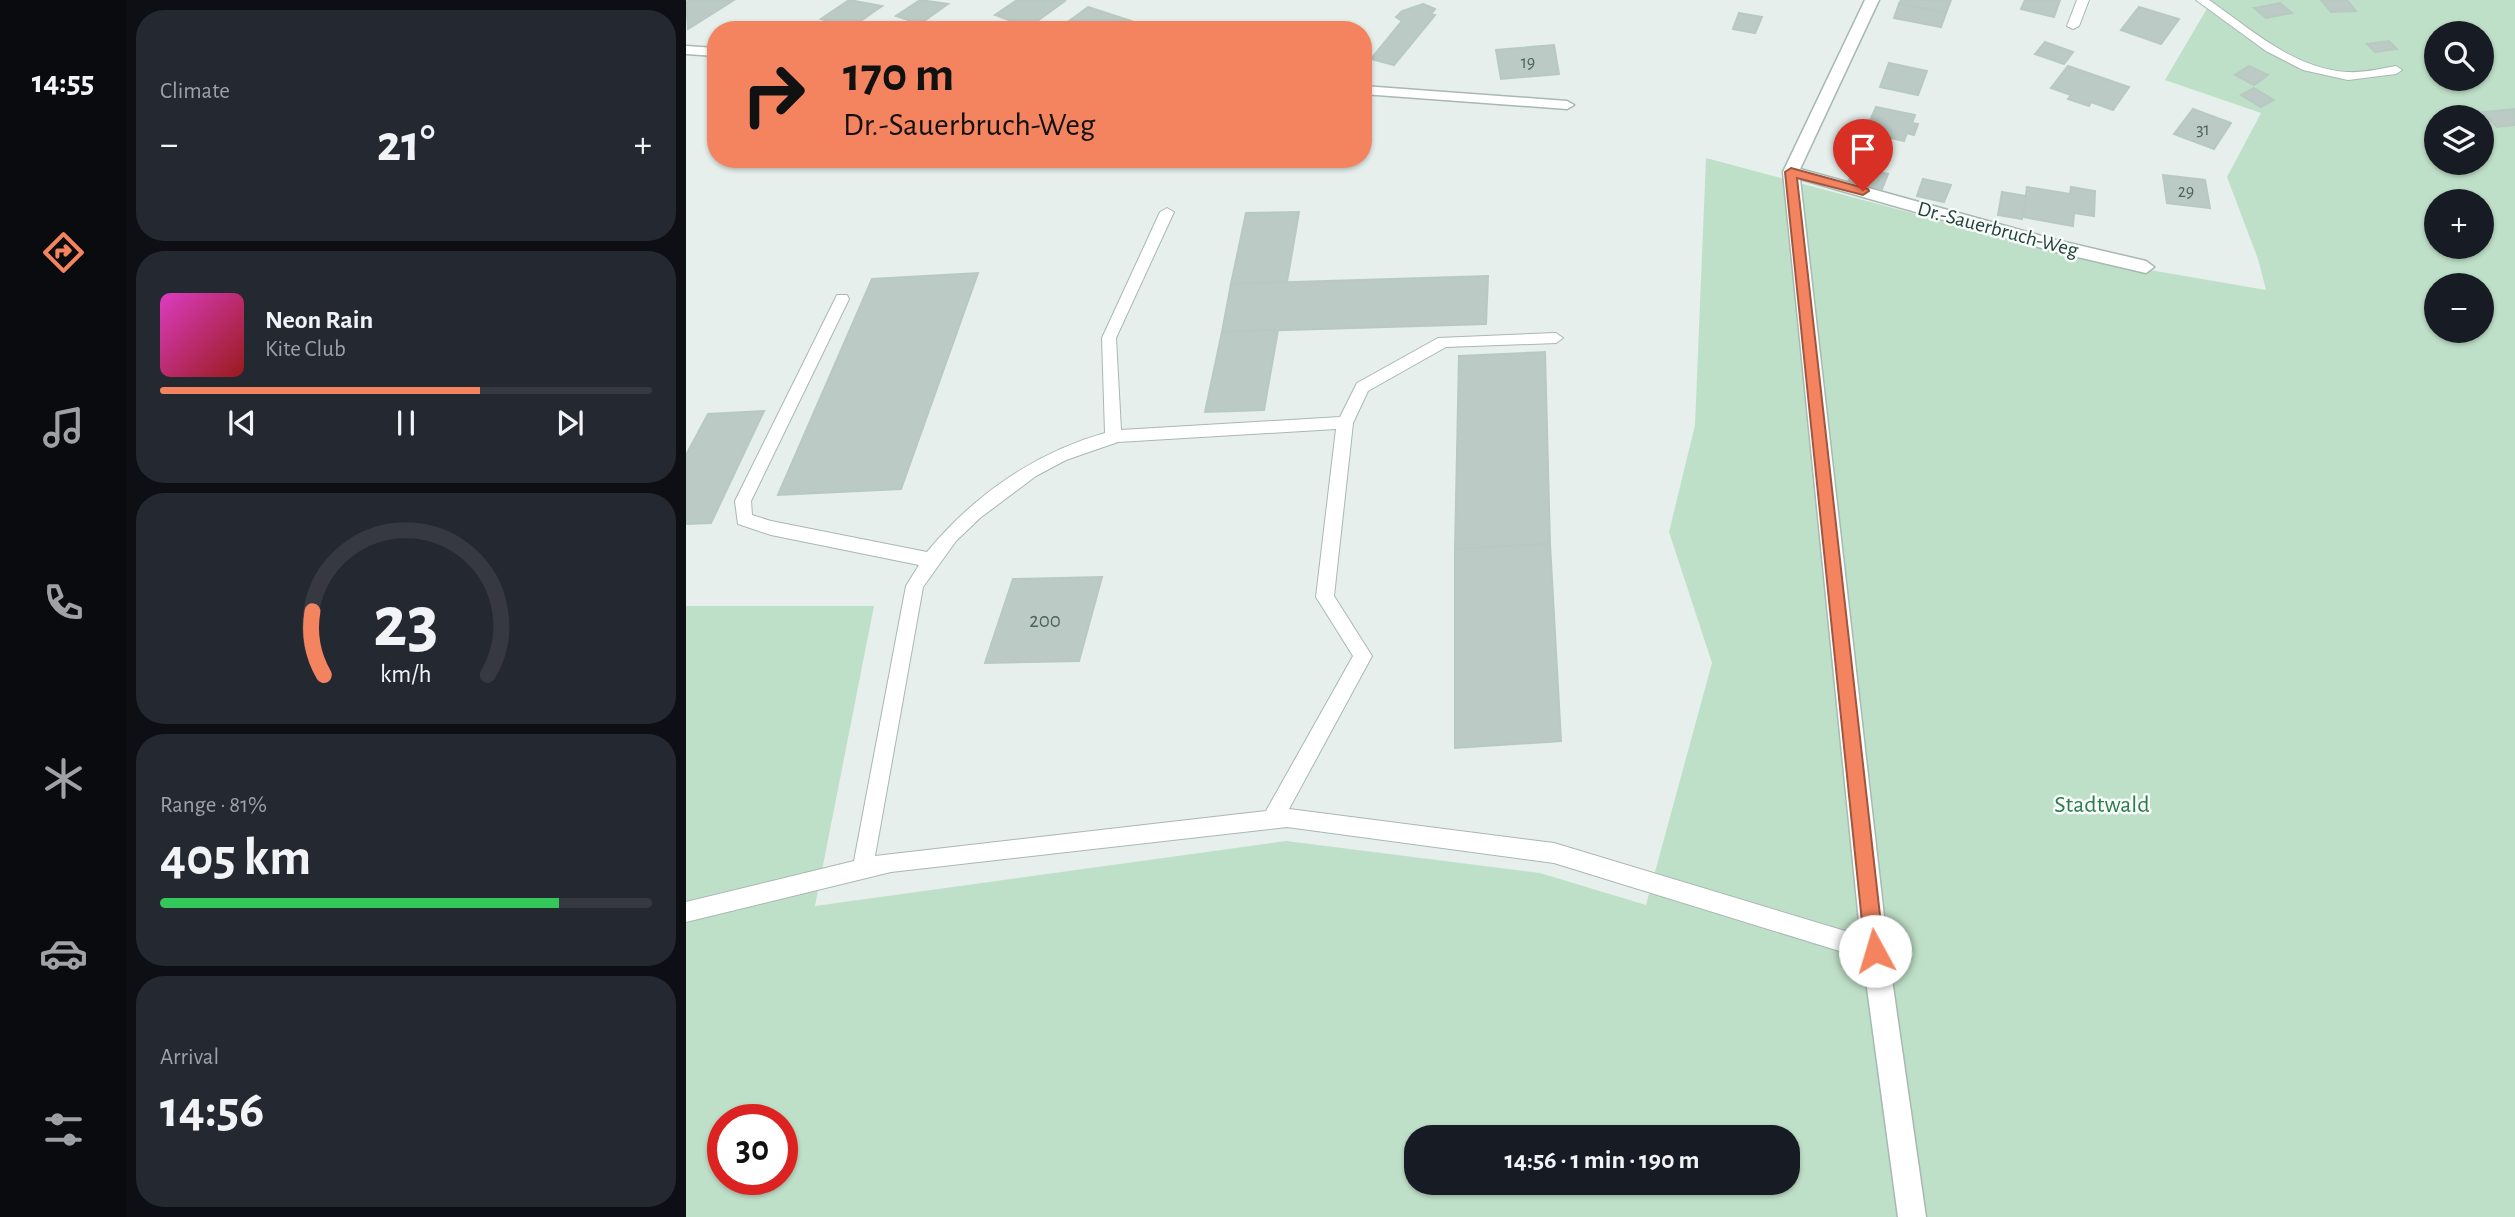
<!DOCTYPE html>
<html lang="en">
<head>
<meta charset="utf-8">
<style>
	:root { --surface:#171b24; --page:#242831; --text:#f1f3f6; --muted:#9ea1a6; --line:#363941; --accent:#f4845f }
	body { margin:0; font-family:"Alegreya Sans",sans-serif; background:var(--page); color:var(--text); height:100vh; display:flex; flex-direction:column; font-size:26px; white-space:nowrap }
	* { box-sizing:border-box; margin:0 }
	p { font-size:23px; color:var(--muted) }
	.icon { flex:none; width:38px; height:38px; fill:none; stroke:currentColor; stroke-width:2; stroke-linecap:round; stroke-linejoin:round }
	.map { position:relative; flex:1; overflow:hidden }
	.sheet { display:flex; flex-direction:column; gap:10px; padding:10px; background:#0d0f14; width:560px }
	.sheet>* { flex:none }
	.top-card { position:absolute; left:21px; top:21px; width:665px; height:147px; border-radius:28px; box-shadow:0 2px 5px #0004; background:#f4845f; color:#111; overflow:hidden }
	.controls { position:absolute; left:1738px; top:21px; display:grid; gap:14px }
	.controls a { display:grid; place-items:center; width:70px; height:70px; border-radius:50%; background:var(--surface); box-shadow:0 2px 5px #0004; font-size:35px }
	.speed { position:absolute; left:21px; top:1104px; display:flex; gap:14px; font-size:35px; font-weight:700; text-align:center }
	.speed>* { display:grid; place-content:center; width:91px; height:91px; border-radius:50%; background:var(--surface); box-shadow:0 2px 5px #0004; line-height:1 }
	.speed .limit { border:10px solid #d22; background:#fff; color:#111 }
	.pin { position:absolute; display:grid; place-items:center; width:60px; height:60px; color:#fff; margin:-72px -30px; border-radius:50% 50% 50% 0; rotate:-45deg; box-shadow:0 0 7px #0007 }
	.pin .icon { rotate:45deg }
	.me { position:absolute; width:77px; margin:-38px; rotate:354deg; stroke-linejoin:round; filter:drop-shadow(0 0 5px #0008) }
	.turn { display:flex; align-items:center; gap:24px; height:147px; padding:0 21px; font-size:32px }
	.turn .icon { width:91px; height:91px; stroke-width:2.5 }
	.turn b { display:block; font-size:49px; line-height:60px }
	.big { font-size:52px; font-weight:700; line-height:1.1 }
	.sheet .tile { flex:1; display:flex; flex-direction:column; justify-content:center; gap:10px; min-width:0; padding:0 24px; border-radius:28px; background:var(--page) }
	.sheet .dial { align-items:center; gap:0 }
	.dial svg { height:182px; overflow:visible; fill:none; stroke:var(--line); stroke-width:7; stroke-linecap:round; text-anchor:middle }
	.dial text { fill:var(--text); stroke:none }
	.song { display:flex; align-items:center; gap:21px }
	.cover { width:84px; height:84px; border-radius:10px; background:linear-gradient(135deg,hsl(310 70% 55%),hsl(0 70% 35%)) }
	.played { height:7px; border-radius:4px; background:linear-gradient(90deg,var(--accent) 65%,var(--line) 65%) }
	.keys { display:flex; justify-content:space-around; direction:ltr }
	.heat { display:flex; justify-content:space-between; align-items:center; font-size:38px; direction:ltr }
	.charge { height:10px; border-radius:5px; background:linear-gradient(90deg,#34c759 81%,var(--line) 0) }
	.trip { position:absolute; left:718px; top:1125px; width:396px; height:70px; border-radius:28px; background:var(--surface); box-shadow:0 2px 5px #0004; font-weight:700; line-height:70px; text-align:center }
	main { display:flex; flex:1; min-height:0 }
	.tabs { display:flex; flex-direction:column; width:126px; justify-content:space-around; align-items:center; background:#090b0e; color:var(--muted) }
	.tabs .icon { width:49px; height:49px }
	.tabs .active { color:var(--accent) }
	.tabs b { font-size:32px; color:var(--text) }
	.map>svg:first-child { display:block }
</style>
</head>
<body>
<main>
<nav class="tabs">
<b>14:55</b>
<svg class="icon active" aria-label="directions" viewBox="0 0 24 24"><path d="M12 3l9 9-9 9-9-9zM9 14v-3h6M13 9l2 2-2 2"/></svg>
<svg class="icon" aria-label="music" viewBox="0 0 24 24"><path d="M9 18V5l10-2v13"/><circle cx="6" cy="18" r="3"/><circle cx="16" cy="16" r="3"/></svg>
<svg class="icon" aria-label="phone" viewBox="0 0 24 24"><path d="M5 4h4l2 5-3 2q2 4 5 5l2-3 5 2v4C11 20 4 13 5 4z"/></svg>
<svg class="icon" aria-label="climate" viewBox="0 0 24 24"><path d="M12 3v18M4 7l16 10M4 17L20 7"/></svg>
<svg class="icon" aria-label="car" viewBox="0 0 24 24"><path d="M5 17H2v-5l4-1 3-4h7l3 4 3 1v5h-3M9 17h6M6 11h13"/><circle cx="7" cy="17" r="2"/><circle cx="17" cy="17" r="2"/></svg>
<svg class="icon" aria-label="filters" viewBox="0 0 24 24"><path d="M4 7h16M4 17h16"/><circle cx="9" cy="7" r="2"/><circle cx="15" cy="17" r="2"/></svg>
</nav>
<section class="sheet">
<div class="tile"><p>Climate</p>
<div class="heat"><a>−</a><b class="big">21°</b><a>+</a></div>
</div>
<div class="tile">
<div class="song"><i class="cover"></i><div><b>Neon Rain</b><p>Kite Club</p></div></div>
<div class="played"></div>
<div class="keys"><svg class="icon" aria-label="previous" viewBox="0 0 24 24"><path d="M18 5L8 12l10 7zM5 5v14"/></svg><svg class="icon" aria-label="pause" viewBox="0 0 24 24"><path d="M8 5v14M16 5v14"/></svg><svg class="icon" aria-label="next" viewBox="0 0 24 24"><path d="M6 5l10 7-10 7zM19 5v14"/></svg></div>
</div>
<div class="tile dial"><svg viewBox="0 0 100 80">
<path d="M14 69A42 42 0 1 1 86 69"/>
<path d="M14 69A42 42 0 0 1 9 41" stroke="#f4845f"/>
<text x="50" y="56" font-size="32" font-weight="700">23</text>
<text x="50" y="72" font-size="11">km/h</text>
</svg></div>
<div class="tile"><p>Range · 81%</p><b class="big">405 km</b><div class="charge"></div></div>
<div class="tile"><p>Arrival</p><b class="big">14:56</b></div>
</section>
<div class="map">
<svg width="1829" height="1217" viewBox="0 0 1829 1217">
	<rect width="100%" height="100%" fill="#e6efeb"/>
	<path fill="#bfe0c8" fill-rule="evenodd" d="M1526,0H1829V1217H0V606H188L129,906L600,841L854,873L960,905L1026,663L983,532L1009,425L1020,158L1394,258L1580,290L1572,259L1541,177L1575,113L1479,80ZM1750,33H1796V79H1750ZM1750,117H1796V163H1750ZM1750,201H1796V247H1750ZM1750,285H1796V331H1750ZM37,1120H96V1180H37ZM730,1138H1101V1183H730Z"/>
	<g fill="#bbcac4" stroke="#b8c9c2" stroke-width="2">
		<path d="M3,0H48L2,29L0,2Z"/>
		<path d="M163,0L196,6L166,27L135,19Z"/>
		<path d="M234,0L262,4L234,24L210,16Z"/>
		<path d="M331,0H377L379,1L343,27L309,15Z"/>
		<path d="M1215,0H1265L1260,13L1213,4Z"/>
		<path d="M1339,0H1374L1368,17L1335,9Z"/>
		<path d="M1635,0H1661L1670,11L1645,12Z"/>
		<path d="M1594,3L1606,13L1580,18L1568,8Z"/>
		<path d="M737,4L749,9L745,14L749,15L708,65L685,59L716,21L710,17L716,11Z"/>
		<path d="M1213,4L1260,13L1255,27L1208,18Z"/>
		<path d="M402,7L445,21L434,30H371Z"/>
		<path d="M1453,7L1493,19L1475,44L1435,30Z"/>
		<path d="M1053,13L1076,17L1069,33L1047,29Z"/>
		<path d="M1703,41L1711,49L1689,52L1681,44Z"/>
		<path d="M1359,42L1387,52L1378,64L1349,54Z"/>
		<path d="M868,45L873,74L815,79L810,50Z"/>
		<path d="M1203,63L1241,71L1232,95L1194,87Z"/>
		<path d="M1382,66L1443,87L1427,110L1405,102L1403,106L1382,99L1385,95L1365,88Z"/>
		<path d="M1563,66L1582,75L1568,85L1549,75Z"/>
		<path d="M1568,88L1588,100L1575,107L1555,95Z"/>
		<path d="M1190,107L1229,115L1226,123L1232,124L1228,135L1221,133L1218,141L1179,132Z"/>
		<path d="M1507,109L1545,123L1528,149L1488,134Z"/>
		<path d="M1829,109V125L1811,127L1797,112Z"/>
		<path d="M1170,166L1202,174L1196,189L1163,180Z"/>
		<path d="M1477,175L1519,180L1524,208L1481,203Z"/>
		<path d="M1237,179L1265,185L1258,202L1231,196Z"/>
		<path d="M1341,187L1384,194L1385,187L1409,191L1408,216L1388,213L1387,226L1337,217Z"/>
		<path d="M1316,192L1340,196L1336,219L1312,215Z"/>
		<path d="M613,212L601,282L545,284L560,213Z"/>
		<path d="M292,273L215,489L92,495L186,279Z"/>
		<path d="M802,276L800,324L536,332L545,284Z"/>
		<path d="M592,330L578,410L519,412L536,332Z"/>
		<path d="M859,352L864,544L769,549L773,356Z"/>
		<path d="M78,411L25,523L0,524V455L22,414Z"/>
		<path d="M864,544L875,741L769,748V549Z"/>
		<path d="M416,577L393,661L299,663L327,579Z"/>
	</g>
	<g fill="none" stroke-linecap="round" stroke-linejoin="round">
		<defs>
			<g id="lane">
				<path d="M1391,0H1403L1393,26L1387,29L1381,26Z"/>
				<path d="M1510,0H1523C1565,29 1608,69 1661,72C1677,73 1694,69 1710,66L1716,70L1710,74L1662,80L1617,70L1580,51Z"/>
				<path d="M481,208L488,212L430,338L435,430L654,417L671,383L752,338L870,333L877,338L870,343L760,347L682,391L667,423L648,596L686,656L603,809L868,843L1189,940L1196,944L1200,951L1196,958L1189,962L868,863L601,827L205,872L0,922V902L168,861L220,586L233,565L85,535L52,524L49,501L151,295H161L163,299L65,501L66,515L85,521L241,552C287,496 348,453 419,433L416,338L474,212ZM650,429L630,597L667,656L580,811L189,856L237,587L270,541L294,518L350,476L380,460L432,442Z"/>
			</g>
			<g id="street">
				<path d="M1179,0H1193L1114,169L1370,240L1460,261L1468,267L1460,273L1370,252L1114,179L1202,951L1240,1217H1212L1176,951L1097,172Z"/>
				<path d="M0,46L30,48V56L0,54Z"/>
				<path d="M677,86L881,101L888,105L881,109L677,94Z"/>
			</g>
		</defs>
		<use href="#lane" stroke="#a8b8b2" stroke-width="2"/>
		<use href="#street" stroke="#a8b8b2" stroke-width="3"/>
		<use href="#lane" fill="#fff" fill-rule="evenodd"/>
		<use href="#street" fill="#fff" fill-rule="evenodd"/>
	</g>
	<path fill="#f4845f" stroke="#9f563e" stroke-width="2" d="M1105,168L1182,189L1183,191L1177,195L1111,178L1198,951L1195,957L1189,960L1182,957L1179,951L1099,172Z"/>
	<g text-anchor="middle" stroke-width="5" stroke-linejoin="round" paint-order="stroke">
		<g font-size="18" fill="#4a645c">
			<text x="842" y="68">19</text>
			<text x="1517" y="135">31</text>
			<text x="1500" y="197">29</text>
		</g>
		<g font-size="21" fill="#24423a" stroke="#f7fbf9">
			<text transform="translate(1312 229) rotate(15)" y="7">Dr.-Sauerbruch-Weg</text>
		</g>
		<g font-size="21" fill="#4a645c">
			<text x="359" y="627">200</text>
		</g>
		<g font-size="24" fill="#2d7a4b" stroke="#f7fbf9">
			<text x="1416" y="812">Stadtwald</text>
		</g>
	</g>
</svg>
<div class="controls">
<a><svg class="icon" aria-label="search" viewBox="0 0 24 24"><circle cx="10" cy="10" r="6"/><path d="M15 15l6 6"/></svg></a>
<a><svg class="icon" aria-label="layers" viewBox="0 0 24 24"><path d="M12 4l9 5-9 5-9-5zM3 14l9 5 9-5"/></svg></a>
<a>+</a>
<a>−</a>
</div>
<div class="speed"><div class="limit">30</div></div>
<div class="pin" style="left:1177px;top:191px;background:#d93025"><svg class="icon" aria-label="arrive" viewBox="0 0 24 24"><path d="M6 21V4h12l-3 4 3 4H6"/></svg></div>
<svg class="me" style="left:1189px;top:951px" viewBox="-20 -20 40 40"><circle r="19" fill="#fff"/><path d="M0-13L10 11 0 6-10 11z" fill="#f4845f"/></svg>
<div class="trip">14:56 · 1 min · 190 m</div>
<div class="top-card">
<div class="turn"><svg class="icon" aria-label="right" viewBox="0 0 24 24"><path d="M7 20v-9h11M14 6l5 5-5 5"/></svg><div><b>170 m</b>Dr.-Sauerbruch-Weg</div></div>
</div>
</div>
</main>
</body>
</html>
